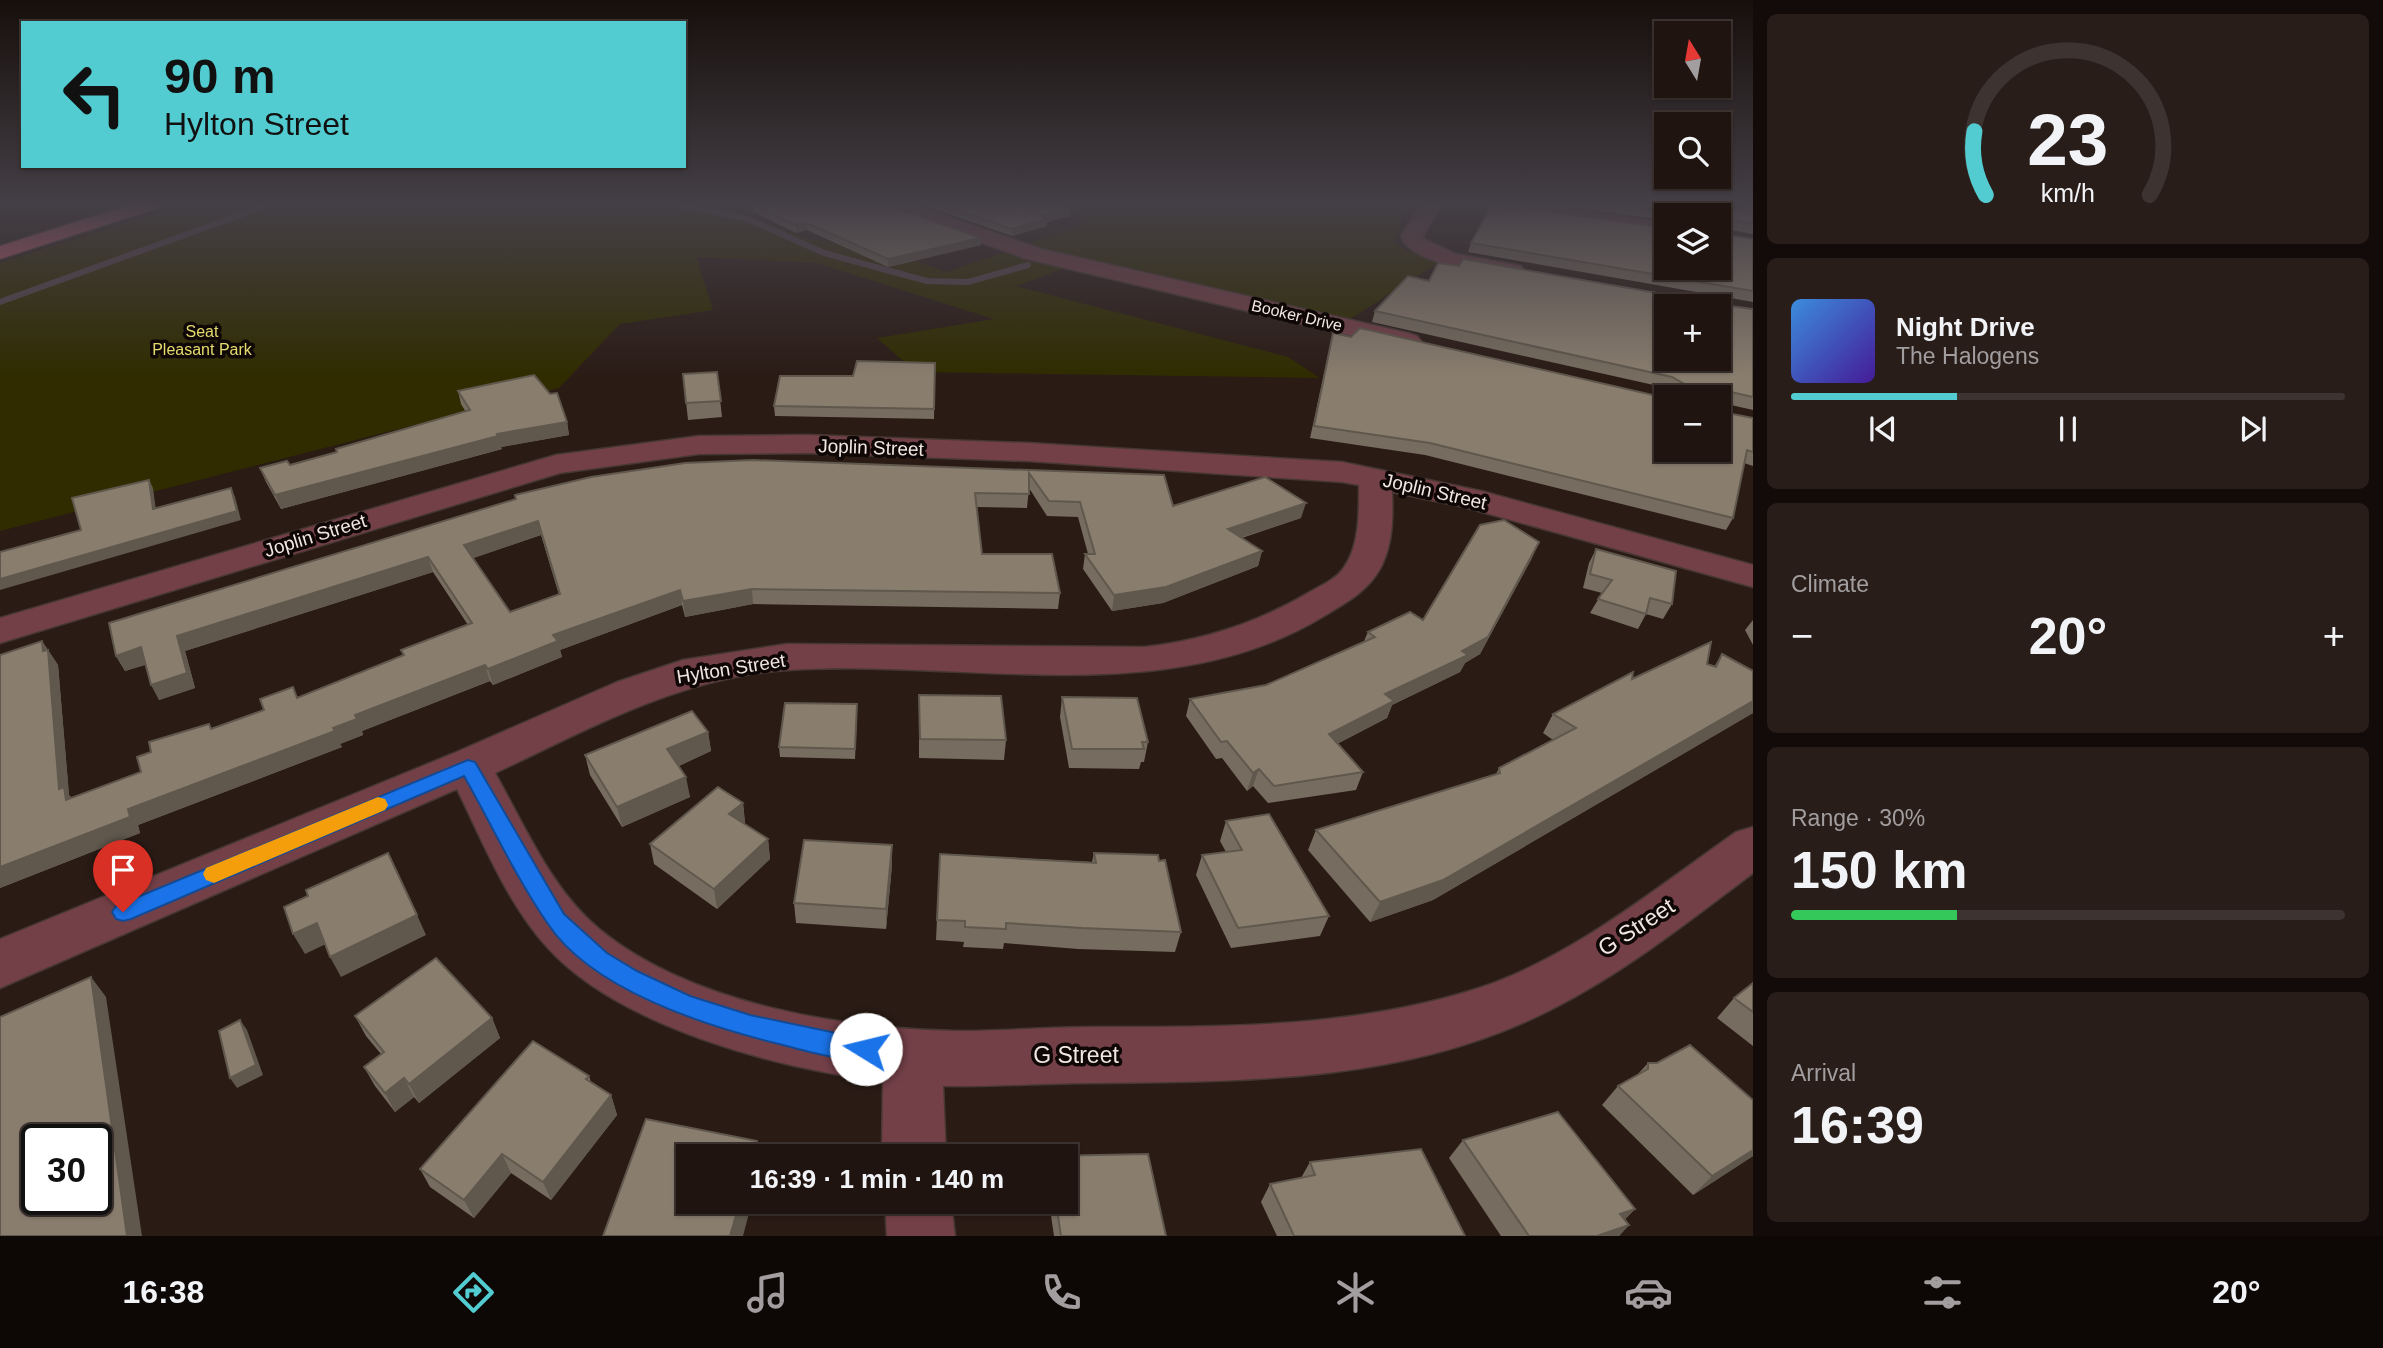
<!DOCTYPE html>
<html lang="en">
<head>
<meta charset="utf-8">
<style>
	:root { --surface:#201410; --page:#281d19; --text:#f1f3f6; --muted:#a29e9f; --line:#3d3330; --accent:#52ccd0 }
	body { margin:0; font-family:Helvetica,sans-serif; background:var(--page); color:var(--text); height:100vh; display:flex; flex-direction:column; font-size:26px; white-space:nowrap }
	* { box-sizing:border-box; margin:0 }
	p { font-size:23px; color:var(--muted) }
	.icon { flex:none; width:38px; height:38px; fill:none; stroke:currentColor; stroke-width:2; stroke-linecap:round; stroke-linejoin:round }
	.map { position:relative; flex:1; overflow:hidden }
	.details { display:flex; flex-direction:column; gap:14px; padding:14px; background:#120b09; width:630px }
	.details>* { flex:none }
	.banner { position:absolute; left:21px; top:21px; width:665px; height:147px; border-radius:0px; box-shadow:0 2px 5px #0004,0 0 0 2px var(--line); background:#52ccd0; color:#111; overflow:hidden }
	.needle { width:46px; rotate:349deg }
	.buttons { position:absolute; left:1654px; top:21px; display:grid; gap:14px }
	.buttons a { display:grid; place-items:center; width:77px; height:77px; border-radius:0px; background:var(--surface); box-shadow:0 2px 5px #0004,0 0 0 2px var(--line); font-size:35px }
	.speed { position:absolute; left:21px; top:1124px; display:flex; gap:14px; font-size:35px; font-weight:700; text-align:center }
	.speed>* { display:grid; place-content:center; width:91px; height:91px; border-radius:50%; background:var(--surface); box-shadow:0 2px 5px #0004,0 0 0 2px var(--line); line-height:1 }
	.speed .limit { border:4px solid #111; border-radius:10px; background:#fff; color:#111 }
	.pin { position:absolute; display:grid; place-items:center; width:60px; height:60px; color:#fff; margin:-72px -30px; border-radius:50% 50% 50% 0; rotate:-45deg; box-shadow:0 0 7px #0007 }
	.pin .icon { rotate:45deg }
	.me { position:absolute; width:77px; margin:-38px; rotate:279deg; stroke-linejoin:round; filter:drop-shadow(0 0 5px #0008) }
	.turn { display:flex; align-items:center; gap:24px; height:147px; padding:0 28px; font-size:32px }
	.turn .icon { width:91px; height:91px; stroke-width:2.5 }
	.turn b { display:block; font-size:49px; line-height:60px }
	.big { font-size:52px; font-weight:600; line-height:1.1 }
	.details .widget { flex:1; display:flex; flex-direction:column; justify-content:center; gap:10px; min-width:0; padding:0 24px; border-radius:10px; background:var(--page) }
	.details .dial { align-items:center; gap:0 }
	.dial svg { height:182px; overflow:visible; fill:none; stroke:var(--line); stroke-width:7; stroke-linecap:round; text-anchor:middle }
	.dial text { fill:var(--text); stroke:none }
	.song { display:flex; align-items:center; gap:21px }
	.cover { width:84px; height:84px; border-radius:10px; background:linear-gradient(135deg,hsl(210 70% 55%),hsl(260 70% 35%)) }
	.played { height:7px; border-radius:4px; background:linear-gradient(90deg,var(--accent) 30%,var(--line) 30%) }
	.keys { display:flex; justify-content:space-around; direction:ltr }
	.heat { display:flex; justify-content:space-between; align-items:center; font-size:38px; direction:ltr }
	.charge { height:10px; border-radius:5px; background:linear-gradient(90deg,#34c759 30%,var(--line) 0) }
	.trip { position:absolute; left:676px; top:1144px; width:402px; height:70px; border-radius:0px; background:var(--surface); box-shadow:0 2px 5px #0004,0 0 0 2px var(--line); font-weight:600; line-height:70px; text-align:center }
	.menu { display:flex; height:112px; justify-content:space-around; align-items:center; background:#0d0806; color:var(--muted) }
	.menu .icon { width:49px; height:49px }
	.menu .active { color:var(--accent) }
	.menu b { font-size:32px; color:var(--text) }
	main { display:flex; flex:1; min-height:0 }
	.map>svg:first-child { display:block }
</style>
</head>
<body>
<main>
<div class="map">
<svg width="1753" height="1236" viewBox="0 0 1753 1236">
	<rect width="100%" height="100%" fill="#2a1b15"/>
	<path fill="#302c00" d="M185,204H696L753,217L809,239L871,245L947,272L1089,222L1022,204H1407L1394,242L1406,250L1441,261L1350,319L1089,259L1016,286L1288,357L1320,378L916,372L877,338L994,319L817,263L696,257L713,310L620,324L559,388L0,531V263Z"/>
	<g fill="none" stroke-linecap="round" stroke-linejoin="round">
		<g stroke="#56454e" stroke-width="6">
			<path d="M674,204L748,219L824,253L927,281L968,282L1028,265"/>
			<path d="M0,302L270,204"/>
		</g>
		<defs>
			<g id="minor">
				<path d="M882,204H911L1041,249L1408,333L1417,336L1421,341L1417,346L1408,349L1027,259L885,208Z"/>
				<path d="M1422,204H1442L1422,238L1456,254L1521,266L1524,271L1521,276L1513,278C1487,273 1409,264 1401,236Z"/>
				<path d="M1485,204H1535L1666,223V235L1495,210Z"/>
				<path d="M807,435L1028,443L1342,462L1481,491L1753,565V587L1464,507L1392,492C1393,516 1393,542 1382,565C1369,591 1347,602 1324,616C1165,713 963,658 788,670C681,677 589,729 495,773C525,826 551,889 599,929C690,1004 843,1029 957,1031C1004,1031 1051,1027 1097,1027C1225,1027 1356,1028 1479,988C1573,957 1656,888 1736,832L1753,827V873C1684,925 1616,979 1538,1016C1398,1083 1243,1081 1092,1083C1042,1083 993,1087 943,1086L946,1157H882L883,1081C779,1069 619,1027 547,947C507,903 483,842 457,789L0,988V939L452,754L617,682L683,660L787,644L1145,647C1204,640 1257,623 1308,593C1320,586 1335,580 1343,569C1360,546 1359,512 1359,485L1342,482L1028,461L807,453L699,454L560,473L0,643V618L556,455L699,436Z"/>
				<path d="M885,1202H951L955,1236H887Z"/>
			</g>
			<path id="major" d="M132,204H161L158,208L0,259V246Z"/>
		</defs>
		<use href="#minor" stroke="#463732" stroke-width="3"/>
		<use href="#major" stroke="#463732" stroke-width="3"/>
		<use href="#minor" fill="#744048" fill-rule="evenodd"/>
		<use href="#major" fill="#c85d70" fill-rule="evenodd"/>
	</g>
	<g fill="#766c5f" fill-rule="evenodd">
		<path d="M919,204H1057L1070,216L1047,222V226L1012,236Z"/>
		<path d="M1541,204H1694L1695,212L1739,209L1741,204H1753V234L1720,228L1721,234L1753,239V302L1468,252L1471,243L1666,268L1718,215H1666V220Z"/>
		<path d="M753,205L981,238V245L888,267L807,230L796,233L753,212Z"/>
		<path d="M1429,281L1723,305L1753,309V410L1722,403V412L1753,418V466L1744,463L1733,518L1726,530L1425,455L1310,438L1333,333L1666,450L1674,397H1670L1673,392L1667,388L1372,322L1375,311Z"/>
		<path d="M935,363L934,419L775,416L774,406L853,376Z"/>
		<path d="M717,372L722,417L688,420L683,374Z"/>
		<path d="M458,391L567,422L569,435L501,447L502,449L281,509L266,482L260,468L290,465L337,452L466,412L461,404Z"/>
		<path d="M685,463L1164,475L1173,506L1301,518L1242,538L1262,551L1258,566L1163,603L1112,611L1083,569L1085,554H1088L1078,517L1047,516L1029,488L1027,508L977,507L982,554L1060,593L1058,609L753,604L685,617L682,605L560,650L562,657L493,685L490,681L362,731L363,735L340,744L342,747L138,825L140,833L0,888L42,641L58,665L69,795L72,798L141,772L151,752L209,724L212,729L298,698L403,655L401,650L468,625L433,572L185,651L195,688L159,700L145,665L125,671L116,656L516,499L515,495ZM541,535L559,595L510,612L473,558Z"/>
		<path d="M1596,549L1672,604L1663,619L1646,614L1638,629L1590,613L1602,593L1583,588L1589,563Z"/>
		<path d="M1532,558L1480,654L1465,663L1460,672L1392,705L1387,718L1337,744L1363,772L1356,790L1268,803L1253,786L1247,791L1222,758L1216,759L1186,716L1190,699L1266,685L1364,641L1368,632L1423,620Z"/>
		<path d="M1753,620V645L1745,630Z"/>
		<path d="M1722,654L1753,671V713L1433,900L1370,922L1308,850L1316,830L1496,774L1499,768L1553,740L1543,733L1553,714L1632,679L1707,664L1714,667Z"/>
		<path d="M919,695L1006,740L1004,760L919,758Z"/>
		<path d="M1062,697L1148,742L1144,762H1141L1139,769L1069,768L1060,717Z"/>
		<path d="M857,714L855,759L780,757L779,747Z"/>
		<path d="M708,732L711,751L679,766L690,797L622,827L590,775L585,755Z"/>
		<path d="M743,803L745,823L744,824L768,839L770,859L717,909L654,864L650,844Z"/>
		<path d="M1226,821L1329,916L1320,936L1231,948L1196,875L1202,855L1226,852L1220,841Z"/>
		<path d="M1094,853L1181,932L1175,952L1078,949L1004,943L1003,949L963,947L964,942L936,940L940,854L1092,862Z"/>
		<path d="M892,865L886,929L796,923L794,903Z"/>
		<path d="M1753,983V1046L1717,1018L1734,998Z"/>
		<path d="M355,1016L492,1018L500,1038L419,1103L414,1097L395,1112L375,1086L364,1067L381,1054L366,1036Z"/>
		<path d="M1648,1063L1753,1156L1693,1195L1602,1105L1618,1086L1638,1074Z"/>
		<path d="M589,1076L591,1082L611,1095L617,1115L551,1200L511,1173L474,1218L430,1187L420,1169Z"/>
		<path d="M1463,1140L1635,1209L1625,1219L1629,1225L1619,1236H1501L1449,1158Z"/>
		<path d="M1310,1162L1465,1236H1277L1261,1202L1270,1184L1301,1178Z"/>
		<path d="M1049,1202H1066L1166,1236H1054Z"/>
	</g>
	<g fill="#60584d">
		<path d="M1071,209L1070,216L1047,222V226L1012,236V229L1041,216Z"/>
		<path d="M807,223V230L796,233V225Z"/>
		<path d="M981,238V245L888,267V259Z"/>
		<path d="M567,422L569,435L501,447L502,449L281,509L275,495L497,434Z"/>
		<path d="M149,480L153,488L157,518L153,509Z"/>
		<path d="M231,488L235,497L241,520L0,590V579Z"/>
		<path d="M1306,503L1301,518L1224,543L1228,529Z"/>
		<path d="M538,521L541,535L468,560L464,545Z"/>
		<path d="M1539,542L1532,558L1480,654L1465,663L1460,672L1392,705L1387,718L1322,751L1329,734L1385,694L1462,651Z"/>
		<path d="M1262,551L1258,566L1163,603L1112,611L1114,595Z"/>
		<path d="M428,557L433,572L185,651L195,688L159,700L151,685L177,636Z"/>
		<path d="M752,589L753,604L685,617L683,601Z"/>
		<path d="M680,590L682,605L560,650L562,657L493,685L488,669L553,635Z"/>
		<path d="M42,641L58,665L69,795L75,804L77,816L59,789Z"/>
		<path d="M141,647L150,663L125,671L116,656Z"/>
		<path d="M485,665L490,681L362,731L363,735L340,744L342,747L138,825L140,833L0,888V867L128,809L333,728L355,715Z"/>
		<path d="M1753,701V713L1433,900L1370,922L1380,902Z"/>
		<path d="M708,732L711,751L671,769L667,749Z"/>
		<path d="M1259,769L1253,786L1247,791L1253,773Z"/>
		<path d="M686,777L690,797L622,827L617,807Z"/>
		<path d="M743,803L745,823L731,834L729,814Z"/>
		<path d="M768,839L770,859L717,909L714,889Z"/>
		<path d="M892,845V865L886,929V909Z"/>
		<path d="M417,915L426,935L341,977L330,957Z"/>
		<path d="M317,923L328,943L305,954L293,934Z"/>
		<path d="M91,977L106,997L142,1236H127Z"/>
		<path d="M492,1018L500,1038L419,1103L409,1084Z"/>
		<path d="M240,1020L247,1030L263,1075L237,1088L230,1078Z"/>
		<path d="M404,1078L414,1097L395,1112L385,1093Z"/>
		<path d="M611,1095L617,1115L551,1200L543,1182Z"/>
		<path d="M757,1141L759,1157H753Z"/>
		<path d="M1753,1150V1156L1693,1195L1712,1176Z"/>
		<path d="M502,1154L511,1173L474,1218L464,1200Z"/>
		<path d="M740,1202H752L743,1236H730Z"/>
		<path d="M1635,1209L1617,1228L1620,1214Z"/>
		<path d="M1629,1225L1619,1236H1597Z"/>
	</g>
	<g fill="#897d6e" stroke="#60584d" stroke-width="2" fill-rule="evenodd">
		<path d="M755,204H886L981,238L888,259L807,223L796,225L753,205Z"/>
		<path d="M940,204H1057L1071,209L1041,216L1047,219L1012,229Z"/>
		<path d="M1613,204H1694L1695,212L1713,206L1743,210V204H1753V224L1723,218L1720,221L1721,234L1753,239V291L1471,243L1491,206L1519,210L1520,207L1666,228V268H1718V215H1671L1670,211Z"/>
		<path d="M1463,259L1686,298H1721L1723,305L1753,309V397L1722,390V412L1753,418V452L1747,450L1733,518L1430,443L1314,426L1333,333L1351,337L1360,328L1666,398V450H1718V397H1674V388L1686,385L1672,377L1375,311L1408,276L1429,281L1438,263L1459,266ZM1666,306H1718V359H1666Z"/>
		<path d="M857,361L935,363L934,409L774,406L780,376H853Z"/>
		<path d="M717,372L721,401L686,403L683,374Z"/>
		<path d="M534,375L550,394L557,393L567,422L497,434L498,436L275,495L260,468L287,461L290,465L337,452L336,449L470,410L458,391Z"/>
		<path d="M753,460L1164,475L1173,506L1265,477L1306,503L1228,529L1262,551L1166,587L1114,595L1085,554H1095L1080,502L1049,501L1029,473V494L975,493L982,554H1052L1060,593L752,589L683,601L680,590L553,635L558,641L488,669L485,665L355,715L357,719L333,728L335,731L128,809L130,817L0,867V655L42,641L43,651L48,650L59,789L64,787L66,800L141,772L137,757L151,752L149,742L209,724L211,729L264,710L260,699L293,687L297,698L404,655L401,650L472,623L428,557L177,636L187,673L151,685L141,647L116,656L109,623L516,499L515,495L591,477L685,463ZM538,521L560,594L510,612L464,545Z"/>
		<path d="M149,480L153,509L231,488L237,511L0,579V552L81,530L72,498Z"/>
		<path d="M1504,520L1539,542L1488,637L1462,651L1468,655L1385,694L1394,701L1329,734L1363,772L1274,786L1259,769L1253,773L1227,741L1221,742L1190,699L1266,685L1375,637L1368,632L1410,612L1423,620L1480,525Z"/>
		<path d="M1596,549L1676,571L1672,604L1650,598L1646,614L1598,599L1612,580L1590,574Z"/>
		<path d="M1711,642L1707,664L1716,667L1722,654L1753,671V701L1443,880L1380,902L1316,830L1500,773L1499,768L1576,728L1553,714L1633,672L1632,679Z"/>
		<path d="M919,695L1001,696L1006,740L920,739Z"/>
		<path d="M1062,697L1137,698L1148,742H1142L1144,749H1072Z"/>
		<path d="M785,703L857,704L855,749L779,747Z"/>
		<path d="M692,711L708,732L667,749L686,777L617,807L585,755Z"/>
		<path d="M718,787L743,803L729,814L768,839L714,889L650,844Z"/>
		<path d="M1269,814L1329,916L1238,928L1202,855L1242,850L1226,821Z"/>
		<path d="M804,840L892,845L886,909L794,903Z"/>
		<path d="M388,853L417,915L330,957L317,923L293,934L284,907L308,896L306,890Z"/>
		<path d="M1094,853L1158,855L1159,861L1165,860L1181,932L1082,928L1006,923V929L965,927V921L937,920L940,854L1096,863Z"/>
		<path d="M436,958L492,1018L409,1084L404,1078L385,1093L364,1067L384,1052L355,1016Z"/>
		<path d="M91,977L127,1236H0V1017ZM37,1139H96V1199H37Z"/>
		<path d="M1753,983V1012L1734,998Z"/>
		<path d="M240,1020L256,1065L230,1078L219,1031Z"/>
		<path d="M533,1041L589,1076L586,1079L611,1095L543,1182L502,1154L464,1200L420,1169Z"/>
		<path d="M1690,1045L1753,1100V1150L1712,1176L1618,1086L1648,1069V1063H1657Z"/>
		<path d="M1558,1112L1635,1209L1620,1214L1629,1225L1597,1236H1529L1463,1140Z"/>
		<path d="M646,1119L757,1141L753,1157H688V1202H740L730,1236H603Z"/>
		<path d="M1421,1149L1465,1236H1294L1270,1184L1315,1175L1310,1162Z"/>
		<path d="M1148,1154L1166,1236H1061L1056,1202H1066V1157L1049,1156Z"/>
	</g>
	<linearGradient id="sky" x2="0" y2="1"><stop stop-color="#170f0c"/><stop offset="0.54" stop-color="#443f46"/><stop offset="1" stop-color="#443f46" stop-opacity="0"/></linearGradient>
	<rect width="1753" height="377" fill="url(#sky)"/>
	<path fill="#1a73e8" stroke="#114b97" stroke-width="2" d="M468,760L475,762L564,914L607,953L637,971L690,996L750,1015L874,1041L878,1049L874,1057C851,1066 800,1049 775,1043C703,1025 591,989 548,924C516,878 492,825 464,776L131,919L123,921L116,919L112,912L116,906Z"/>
	<path fill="#f59e0b" d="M378,797L385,799L388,805L385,810L221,880L214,883L206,880L203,874L206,868Z"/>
	<g text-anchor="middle" stroke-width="7" stroke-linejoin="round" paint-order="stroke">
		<g font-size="16" fill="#f1e6e2" stroke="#0e0705">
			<text transform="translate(1297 315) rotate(13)" y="6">Booker Drive</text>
		</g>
		<g font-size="16" fill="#e4da6d" stroke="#0e0705">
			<text x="202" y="337">Seat<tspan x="202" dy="18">Pleasant Park</tspan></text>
		</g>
		<g font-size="19" fill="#f1e6e2" stroke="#0e0705">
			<text transform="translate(871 447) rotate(2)" y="7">Joplin Street</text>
			<text transform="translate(1435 491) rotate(13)" y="7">Joplin Street</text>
			<text transform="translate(315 535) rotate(-17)" y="7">Joplin Street</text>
			<text transform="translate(731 668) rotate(-9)" y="7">Hylton Street</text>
		</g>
		<g font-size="23" fill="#f1e6e2" stroke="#0e0705">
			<text transform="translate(1636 927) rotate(-33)" y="8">G Street</text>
			<text x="1076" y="1063">G Street</text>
		</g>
	</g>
</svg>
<div class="buttons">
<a><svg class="needle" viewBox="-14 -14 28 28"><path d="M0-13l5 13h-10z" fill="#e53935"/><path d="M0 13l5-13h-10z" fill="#a29e9f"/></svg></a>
<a><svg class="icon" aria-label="search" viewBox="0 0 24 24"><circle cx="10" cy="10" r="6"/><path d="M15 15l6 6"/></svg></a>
<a><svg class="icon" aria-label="layers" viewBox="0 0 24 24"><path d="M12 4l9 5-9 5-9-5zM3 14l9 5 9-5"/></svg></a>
<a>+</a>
<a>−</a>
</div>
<div class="speed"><div class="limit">30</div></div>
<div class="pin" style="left:123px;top:912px;background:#d93025"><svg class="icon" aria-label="arrive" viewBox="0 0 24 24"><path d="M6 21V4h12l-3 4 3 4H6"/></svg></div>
<svg class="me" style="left:866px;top:1049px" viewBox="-20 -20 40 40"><circle r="19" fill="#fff"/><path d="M0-13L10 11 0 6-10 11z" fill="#1a73e8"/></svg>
<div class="trip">16:39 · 1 min · 140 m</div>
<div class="banner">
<div class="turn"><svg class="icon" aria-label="left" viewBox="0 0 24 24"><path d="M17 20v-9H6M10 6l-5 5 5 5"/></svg><div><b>90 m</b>Hylton Street</div></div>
</div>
</div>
<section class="details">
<div class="widget dial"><svg viewBox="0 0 100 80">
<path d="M14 69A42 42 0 1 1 86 69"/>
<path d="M14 69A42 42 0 0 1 9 41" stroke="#52ccd0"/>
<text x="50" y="56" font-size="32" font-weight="700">23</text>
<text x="50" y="72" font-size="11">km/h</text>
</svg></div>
<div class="widget">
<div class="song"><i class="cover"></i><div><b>Night Drive</b><p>The Halogens</p></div></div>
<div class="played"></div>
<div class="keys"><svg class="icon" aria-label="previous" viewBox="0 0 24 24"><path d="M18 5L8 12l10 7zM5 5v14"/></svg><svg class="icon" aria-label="pause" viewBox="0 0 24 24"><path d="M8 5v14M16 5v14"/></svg><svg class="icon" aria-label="next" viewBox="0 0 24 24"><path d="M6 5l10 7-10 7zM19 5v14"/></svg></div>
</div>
<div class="widget"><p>Climate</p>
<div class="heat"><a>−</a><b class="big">20°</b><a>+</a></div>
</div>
<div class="widget"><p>Range · 30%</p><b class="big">150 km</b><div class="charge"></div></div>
<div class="widget"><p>Arrival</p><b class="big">16:39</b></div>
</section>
</main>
<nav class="menu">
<b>16:38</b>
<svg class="icon active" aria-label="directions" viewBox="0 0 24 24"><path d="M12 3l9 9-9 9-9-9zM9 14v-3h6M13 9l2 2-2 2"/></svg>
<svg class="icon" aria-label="music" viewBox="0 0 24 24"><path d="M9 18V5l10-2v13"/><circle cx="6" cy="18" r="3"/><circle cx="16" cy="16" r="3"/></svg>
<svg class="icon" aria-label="phone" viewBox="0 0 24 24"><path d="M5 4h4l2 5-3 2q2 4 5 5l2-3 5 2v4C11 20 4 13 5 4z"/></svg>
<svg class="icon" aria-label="climate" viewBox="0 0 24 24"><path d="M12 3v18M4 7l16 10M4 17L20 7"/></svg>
<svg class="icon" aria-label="car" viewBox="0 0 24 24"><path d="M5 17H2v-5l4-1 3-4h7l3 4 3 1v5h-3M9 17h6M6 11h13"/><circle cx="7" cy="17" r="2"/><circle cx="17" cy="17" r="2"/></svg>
<svg class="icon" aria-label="filters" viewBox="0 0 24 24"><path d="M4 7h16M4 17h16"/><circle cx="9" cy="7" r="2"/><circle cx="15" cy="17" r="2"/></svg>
<b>20°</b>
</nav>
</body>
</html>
